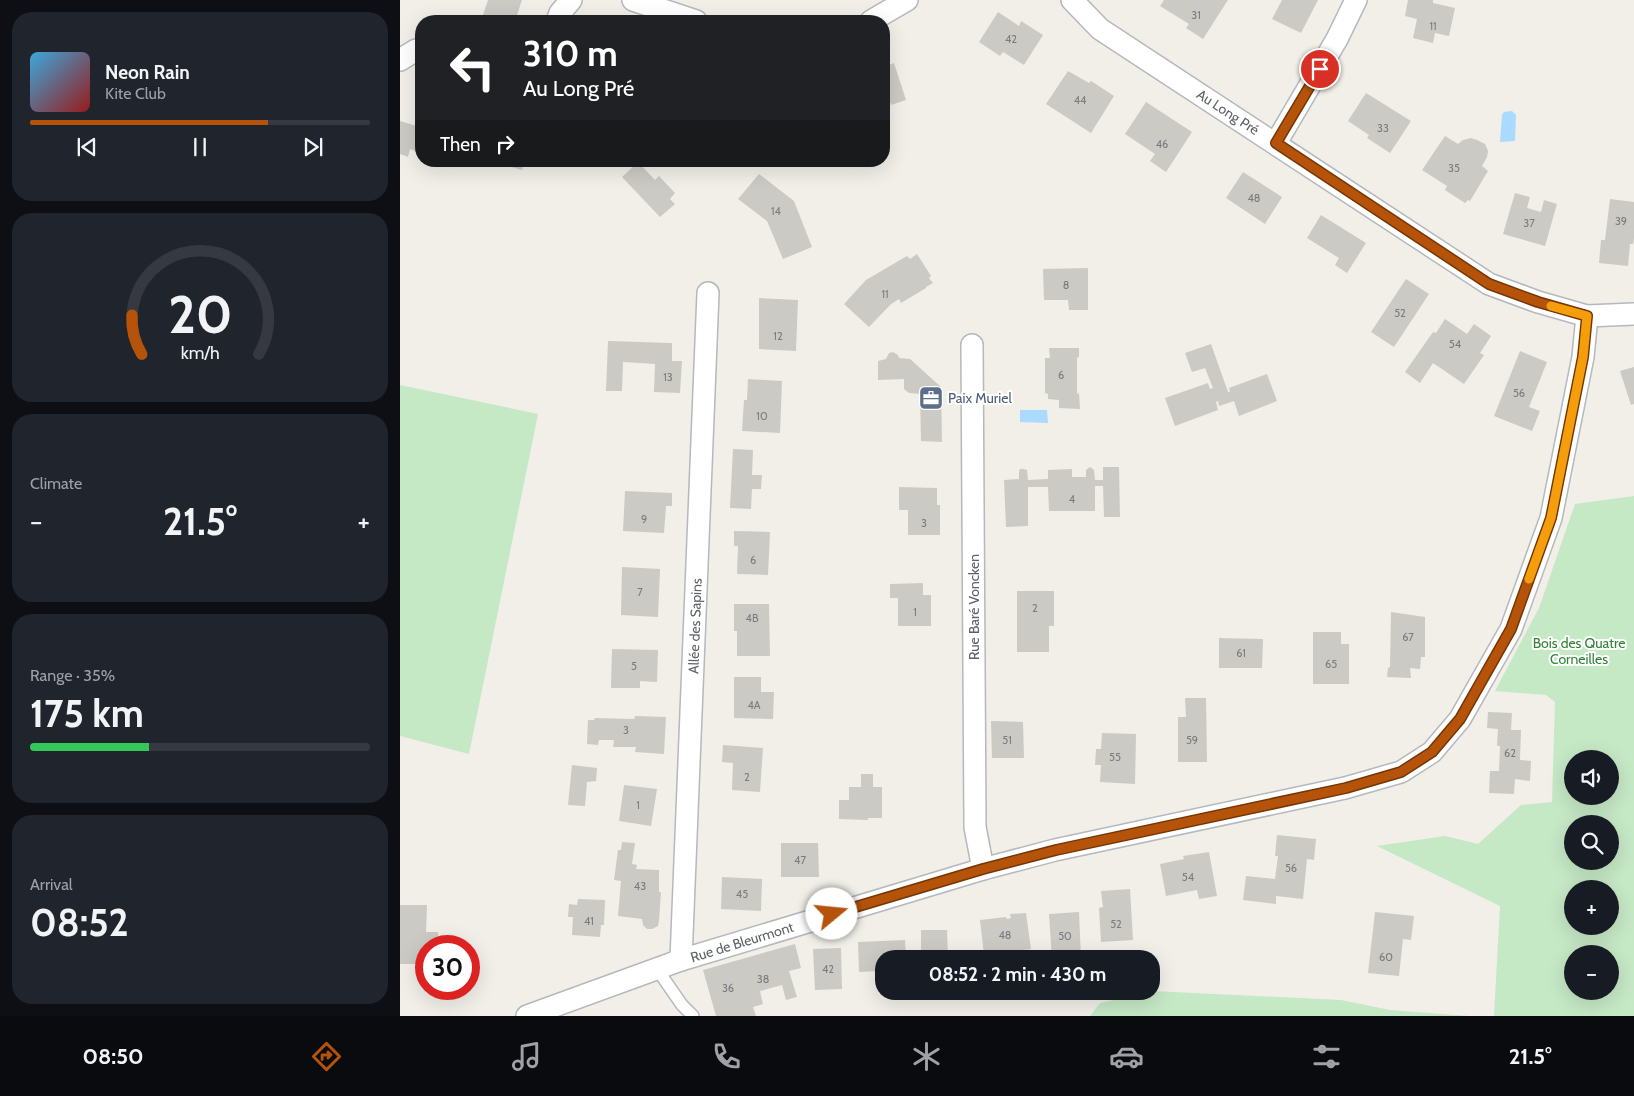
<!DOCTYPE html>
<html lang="en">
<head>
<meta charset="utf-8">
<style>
	:root { --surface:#171b24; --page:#20242c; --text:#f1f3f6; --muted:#9ea1a6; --line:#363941; --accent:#b45309 }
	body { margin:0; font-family:Cabin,sans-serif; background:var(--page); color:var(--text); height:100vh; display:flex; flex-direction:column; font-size:19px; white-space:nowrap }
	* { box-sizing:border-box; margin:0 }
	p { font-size:16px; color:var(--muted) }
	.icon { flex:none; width:28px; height:28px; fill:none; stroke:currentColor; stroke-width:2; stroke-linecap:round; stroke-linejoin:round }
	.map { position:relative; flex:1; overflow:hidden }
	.sheet { display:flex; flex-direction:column; gap:12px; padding:12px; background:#0d0f14; width:400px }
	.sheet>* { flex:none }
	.guide { position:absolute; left:15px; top:15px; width:475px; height:152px; border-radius:20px; box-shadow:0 5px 20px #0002; background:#202124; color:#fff; overflow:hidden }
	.fabs { position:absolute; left:1164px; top:750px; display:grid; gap:10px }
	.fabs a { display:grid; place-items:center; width:55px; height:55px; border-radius:50%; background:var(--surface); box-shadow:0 5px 20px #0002; font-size:25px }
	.speed { position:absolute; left:15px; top:935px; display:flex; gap:10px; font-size:25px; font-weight:700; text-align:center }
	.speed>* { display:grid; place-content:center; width:65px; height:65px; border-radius:50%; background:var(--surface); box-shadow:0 5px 20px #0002; line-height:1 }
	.speed .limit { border:8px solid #d22; background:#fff; color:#111 }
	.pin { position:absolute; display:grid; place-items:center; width:42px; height:42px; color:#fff; margin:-21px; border:2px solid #fff; border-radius:50%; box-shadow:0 1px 5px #0007 }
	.me { position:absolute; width:55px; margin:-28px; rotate:73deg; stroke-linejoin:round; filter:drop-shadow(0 0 4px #0008) }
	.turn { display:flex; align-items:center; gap:18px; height:105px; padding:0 25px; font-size:22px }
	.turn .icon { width:65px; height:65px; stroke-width:2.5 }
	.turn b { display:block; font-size:35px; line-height:42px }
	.then { display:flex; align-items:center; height:48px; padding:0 25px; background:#0003; gap:10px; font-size:19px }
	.big { font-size:38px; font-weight:700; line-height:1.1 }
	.sheet .card { flex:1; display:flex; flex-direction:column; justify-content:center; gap:8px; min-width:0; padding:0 18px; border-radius:20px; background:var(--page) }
	.sheet .dial { align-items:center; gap:0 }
	.dial svg { height:130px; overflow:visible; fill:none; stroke:var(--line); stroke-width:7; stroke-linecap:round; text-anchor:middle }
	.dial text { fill:var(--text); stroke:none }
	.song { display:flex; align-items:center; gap:15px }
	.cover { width:60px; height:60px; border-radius:8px; background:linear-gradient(135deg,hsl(200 70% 55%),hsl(0 70% 35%)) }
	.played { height:5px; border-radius:2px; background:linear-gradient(90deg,var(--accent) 70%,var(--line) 70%) }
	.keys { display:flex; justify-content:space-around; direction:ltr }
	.heat { display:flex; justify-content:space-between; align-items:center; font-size:28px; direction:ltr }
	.charge { height:8px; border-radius:4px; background:linear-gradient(90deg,#34c759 35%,var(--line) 0) }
	.trip { position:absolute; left:475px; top:950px; width:285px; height:50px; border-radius:20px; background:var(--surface); box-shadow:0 5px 20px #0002; font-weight:700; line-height:50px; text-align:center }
	.menu { display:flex; height:80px; justify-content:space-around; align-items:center; background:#090b0e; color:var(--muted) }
	.menu .icon { width:35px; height:35px }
	.menu .active { color:var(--accent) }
	.menu b { font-size:22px; color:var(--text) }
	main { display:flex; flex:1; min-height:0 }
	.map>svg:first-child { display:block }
</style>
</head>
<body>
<main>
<section class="sheet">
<div class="card">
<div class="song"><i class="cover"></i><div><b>Neon Rain</b><p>Kite Club</p></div></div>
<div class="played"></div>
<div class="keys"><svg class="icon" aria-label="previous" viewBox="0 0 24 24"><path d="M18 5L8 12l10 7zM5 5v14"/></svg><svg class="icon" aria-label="pause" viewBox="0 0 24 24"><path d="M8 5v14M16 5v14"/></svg><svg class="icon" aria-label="next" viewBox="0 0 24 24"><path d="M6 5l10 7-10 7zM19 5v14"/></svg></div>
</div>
<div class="card dial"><svg viewBox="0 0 100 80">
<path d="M14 69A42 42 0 1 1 86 69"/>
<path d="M14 69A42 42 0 0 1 8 45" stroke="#b45309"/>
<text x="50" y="56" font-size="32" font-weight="700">20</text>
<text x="50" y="72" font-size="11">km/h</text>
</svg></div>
<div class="card"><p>Climate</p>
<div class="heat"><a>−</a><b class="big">21.5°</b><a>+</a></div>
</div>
<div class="card"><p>Range · 35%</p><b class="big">175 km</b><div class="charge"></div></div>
<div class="card"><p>Arrival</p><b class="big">08:52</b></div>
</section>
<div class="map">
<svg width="1234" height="1016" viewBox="0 0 1234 1016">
	<rect width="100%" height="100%" fill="#f1efe8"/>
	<g fill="#c5e8c5" fill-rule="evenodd">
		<path d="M0,385L138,414L69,754L0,736Z"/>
		<path d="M1234,496V1016H1094L1100,906L977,846L1045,836L1078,844L1121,805L1152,802L1155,702L1146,695L1095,691L1139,608L1175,504ZM1172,759H1210V796H1172ZM1172,824H1210V861H1172ZM1172,889H1210V926H1172ZM1172,954H1210V991H1172Z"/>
		<path d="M752,991L941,1000L990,1010L1069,1016H690L700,1003Z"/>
	</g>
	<g fill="#aadaff">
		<path d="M1112,111L1116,115L1115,141L1100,142L1102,115L1104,112Z"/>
		<path d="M620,410H647L648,423L620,422Z"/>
	</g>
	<g fill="#cccac5">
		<path d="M88,0H122L115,21H101L83,15Z"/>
		<path d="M764,0H828L803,39L786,28L789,24L760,6Z"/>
		<path d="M882,0H918L901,33L872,19Z"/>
		<path d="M1008,0H1033V3L1055,8L1049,36L1035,33L1033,43L1013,38L1017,19L1005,16Z"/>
		<path d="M598,12L619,26L621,21L643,35L624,65L603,52L600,56L579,42Z"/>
		<path d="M494,63L506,100L491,105L489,99L484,100V67Z"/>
		<path d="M668,71L689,83L691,81L714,96L691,133L646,104Z"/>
		<path d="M966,93L1011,121L990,153L967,138L969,135L948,121Z"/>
		<path d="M746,102L792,132L766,172L750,161L755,154L725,134Z"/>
		<path d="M0,121L17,126V128L21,130V153L10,149L8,157L0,154Z"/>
		<path d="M1045,136L1058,144L1063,140L1071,138L1077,140L1085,144L1088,151L1087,157L1082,166L1088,171L1070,201L1068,200L1065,203L1045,190L1047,186L1022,170Z"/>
		<path d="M91,161H124L122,170Z"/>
		<path d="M238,162L255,180L259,176L275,193L270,199L275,204L260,217L222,177Z"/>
		<path d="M843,172L882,197L865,224L826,198Z"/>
		<path d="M359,174L394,201L412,247L383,259L367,221L338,199Z"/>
		<path d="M1115,193L1130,197L1127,208L1141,212L1144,200L1157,204L1145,246L1103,234Z"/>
		<path d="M1210,199L1234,202V239L1233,244H1230L1228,266L1199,263L1201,240H1205Z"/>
		<path d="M921,215L966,243L947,273L935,265L939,258L907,238Z"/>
		<path d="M517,254L531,276L529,278L533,283L526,287V288L501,303L499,299L491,304L469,327L444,304L466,280L507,256L510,259Z"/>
		<path d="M688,268V310H669L668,300H644L643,269Z"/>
		<path d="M1006,279L1029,294L994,347L971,332Z"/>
		<path d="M359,298L398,300L396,351L359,349Z"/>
		<path d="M1045,319L1067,334L1074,324L1091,336L1080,353L1084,355L1064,384L1033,363L1020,383L1005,372L1033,332L1036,333Z"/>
		<path d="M208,341L272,343V361H282L280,393L254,392L255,364L223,362L222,391H206Z"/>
		<path d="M811,344L828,392H830L829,388L867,374L877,401L839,416L834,401L819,406L818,401L816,402L818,410L775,426L765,398L808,383L810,389L813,388L805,368L792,372L785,353Z"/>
		<path d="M649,348H679V357L677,358V394L679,393L680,409L659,408V400L648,399V394L645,393V358H650Z"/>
		<path d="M1120,351L1147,362L1129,407L1140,411L1132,431L1094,416Z"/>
		<path d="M493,352L498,355L499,358L510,359L541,387L542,442L521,441L520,394L509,393L504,389V379L478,380V361L486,359L489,353Z"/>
		<path d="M1234,367V404L1231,405L1220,371Z"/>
		<path d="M348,379L382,381L380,433L342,431L344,400H347Z"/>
		<path d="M333,449L353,450L352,475H362L361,489H352L351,509L330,508Z"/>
		<path d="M690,467L694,470L695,480H703V467H719L720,517H704L703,486H695V511H649L648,487H628V526L606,527L604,480L619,479V472L620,469H623L627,470L628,480L648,479V470L672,469V477H686V470Z"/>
		<path d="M499,487L537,488V505H540V535H508V510H499Z"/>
		<path d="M225,491L272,493V506H266L264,533L223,531Z"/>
		<path d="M334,531L370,532L368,575L337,574L338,546H334Z"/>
		<path d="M222,567L260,569L258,617L221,615Z"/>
		<path d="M523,583V595H531V626H498V598H490V584Z"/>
		<path d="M617,591H654V626H649V652H617Z"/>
		<path d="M334,604H369L370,656H337V631H334Z"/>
		<path d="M991,612L1025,617V657H1021L1020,669L1010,668L1011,678L987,677L988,668L990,667Z"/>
		<path d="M913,632H941V644H949V684H913Z"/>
		<path d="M819,638L863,639L862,668H819Z"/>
		<path d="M212,649L258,650L257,682L240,681V688H211Z"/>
		<path d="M334,677H361V692H374L373,719L334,718Z"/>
		<path d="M785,698H806L807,762H778V717H786Z"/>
		<path d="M1088,712L1112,713L1111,730H1121L1120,760L1131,761L1130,781L1115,779L1114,794L1089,793L1090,771H1099L1100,746H1097L1098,729L1087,728Z"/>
		<path d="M235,716L266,717L264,754L235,752L236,747H213L214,740H199L198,745L187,744L188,720H194L195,718L234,719Z"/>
		<path d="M591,721L623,722L624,758H592Z"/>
		<path d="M702,733L736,734L735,784L700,782L701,765H695L696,749H701Z"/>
		<path d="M323,745L363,748L360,792L332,790L333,763L322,762Z"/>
		<path d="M172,765L197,768L196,781L187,782L185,806L168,805Z"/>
		<path d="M461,774H473V787H482V818H468V820L439,819V800H449V787H461Z"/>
		<path d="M224,785L257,789L251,826L219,821Z"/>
		<path d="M877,835L916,839L914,860L907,859L903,899L876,896V904L843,900L846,876L875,879L878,856H875Z"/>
		<path d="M222,842L235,843L232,864L237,865L236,869L259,870V892H261L259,921L258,926L252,929H247L243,925L242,919L218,916L221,881L214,880L218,850H221Z"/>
		<path d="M381,843H418L419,877H381Z"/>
		<path d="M809,852L817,896L799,899L797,890L766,896L760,864L784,859L783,856Z"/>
		<path d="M322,877L362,879L361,911L321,909Z"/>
		<path d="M730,889L733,940L701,942L699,908L703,907L701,891Z"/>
		<path d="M178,899L205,900L204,925H201L200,937L172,935L173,917H168L169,904L177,905Z"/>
		<path d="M0,905H27L26,932H38L39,946H26V964H0Z"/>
		<path d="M679,912L681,959H652L649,914Z"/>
		<path d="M975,912L1014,916L1011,940L1003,939L999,976L968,973Z"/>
		<path d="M626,913L631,949L584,955L580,920L606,917L607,919L611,918L610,914Z"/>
		<path d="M521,930H547L548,959H521Z"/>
		<path d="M505,940L506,959H484V977H480V971L459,972L458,942Z"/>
		<path d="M395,944L401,968L389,971L397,997L386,1000L382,985L360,991L363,1004L353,1007L356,1016H316L303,970Z"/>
		<path d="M441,948L442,989L415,990L413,949Z"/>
	</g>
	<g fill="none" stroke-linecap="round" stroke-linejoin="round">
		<defs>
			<path id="lane" d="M257,969L282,1005L293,1016"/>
			<g id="street">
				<path d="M233,0L296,21"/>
				<path d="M672,0L700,29L1089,284L1138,302L1187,316L1234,314"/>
				<path d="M157,21L160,13L171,0"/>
				<path d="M471,21L507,0"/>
				<path d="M0,60L16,50L21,52"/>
				<path d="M876,143L937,39L956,0"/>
				<path d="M572,345L575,827L583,869"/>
				<path d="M281,960L308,293"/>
				<path d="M127,1016L281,960L583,869L655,850L945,788L1001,772L1032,752L1060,719L1111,629L1151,518L1183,357L1187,316"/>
			</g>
		</defs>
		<use href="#lane" stroke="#b5b8bc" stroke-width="14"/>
		<use href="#street" stroke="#b5b8bc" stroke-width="24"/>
		<use href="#lane" stroke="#fff" stroke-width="11"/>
		<use href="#street" stroke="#fff" stroke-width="21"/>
	</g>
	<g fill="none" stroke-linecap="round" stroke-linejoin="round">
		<defs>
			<path id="route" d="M432,914L583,869L656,850L946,788L1001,772L1032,752L1060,719L1111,629L1151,518L1183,357L1187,316L1138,302L1089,284L876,143L920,69"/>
		</defs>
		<use href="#route" stroke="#753606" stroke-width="12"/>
		<use href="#route" stroke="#b45309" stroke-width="9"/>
		<path stroke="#f59e0b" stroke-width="9" d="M1129,579L1151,518L1183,357L1187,316L1151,306"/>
	</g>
	<defs>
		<symbol id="office-square" viewBox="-11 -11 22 22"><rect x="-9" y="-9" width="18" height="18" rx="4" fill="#5c6f8a" stroke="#fff"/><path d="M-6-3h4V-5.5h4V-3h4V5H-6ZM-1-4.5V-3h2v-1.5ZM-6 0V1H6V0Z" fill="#fff"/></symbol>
	</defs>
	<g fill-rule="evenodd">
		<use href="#office-square" x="517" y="384" width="28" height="28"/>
	</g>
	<g text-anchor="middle" stroke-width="4" stroke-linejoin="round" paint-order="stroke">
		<g font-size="11" fill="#7a7d7f">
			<text x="796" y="19">31</text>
			<text x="1033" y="30">11</text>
			<text x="611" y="43">42</text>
			<text x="680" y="104">44</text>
			<text x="983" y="132">33</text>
			<text x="762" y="148">46</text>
			<text x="1054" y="172">35</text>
			<text x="854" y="202">48</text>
			<text x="376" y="215">14</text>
			<text x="1221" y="225">39</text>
			<text x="1129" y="227">37</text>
			<text x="666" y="289">8</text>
			<text x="485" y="298">11</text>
			<text x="1000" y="317">52</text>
			<text x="378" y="340">12</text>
			<text x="1055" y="348">54</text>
			<text x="661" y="379">6</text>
			<text x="268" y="381">13</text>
			<text x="1119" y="397">56</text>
			<text x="362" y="420">10</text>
			<text x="672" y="503">4</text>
			<text x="244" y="523">9</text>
			<text x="524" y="527">3</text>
			<text x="353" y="564">6</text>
			<text x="240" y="596">7</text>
			<text x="635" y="612">2</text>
			<text x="515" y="616">1</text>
			<text x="352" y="622">4B</text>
			<text x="1008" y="641">67</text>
			<text x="841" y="657">61</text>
			<text x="931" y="668">65</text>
			<text x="234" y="670">5</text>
			<text x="354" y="709">4A</text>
			<text x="226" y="734">3</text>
			<text x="607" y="744">51</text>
			<text x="792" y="744">59</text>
			<text x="1110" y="757">62</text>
			<text x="715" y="761">55</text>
			<text x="347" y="781">2</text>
			<text x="238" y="809">1</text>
			<text x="400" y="864">47</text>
			<text x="891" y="872">56</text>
			<text x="788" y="881">54</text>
			<text x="240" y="890">43</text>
			<text x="342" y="898">45</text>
			<text x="189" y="925">41</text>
			<text x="716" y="928">52</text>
			<text x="605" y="939">48</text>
			<text x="665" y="940">50</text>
			<text x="986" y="961">60</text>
			<text x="428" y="973">42</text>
			<text x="363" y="983">38</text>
			<text x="328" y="992">36</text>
		</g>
		<g font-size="14" fill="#5f6368" stroke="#fff">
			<text transform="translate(828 112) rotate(33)" y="5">Au Long Pré</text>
			<text transform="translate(574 607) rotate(-90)" y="5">Rue Baré Voncken</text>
			<text transform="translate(295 626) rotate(-88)" y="5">Allée des Sapins</text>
			<text transform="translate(342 942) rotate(-17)" y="5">Rue de Bleurmont</text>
		</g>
		<g font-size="14" fill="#4e5e75" stroke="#fff" text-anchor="start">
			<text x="548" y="403">Paix Muriel</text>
		</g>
		<g font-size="14" fill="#348238" stroke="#fff">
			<text x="1179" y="648">Bois des Quatre<tspan x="1179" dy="16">Corneilles</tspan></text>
		</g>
	</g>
</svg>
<div class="fabs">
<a><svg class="icon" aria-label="sound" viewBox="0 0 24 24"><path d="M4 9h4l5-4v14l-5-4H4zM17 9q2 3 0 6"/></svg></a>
<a><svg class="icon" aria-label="search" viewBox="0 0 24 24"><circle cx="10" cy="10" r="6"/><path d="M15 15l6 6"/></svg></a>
<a>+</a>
<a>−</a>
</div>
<div class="speed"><div class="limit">30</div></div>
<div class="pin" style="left:920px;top:69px;background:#d93025"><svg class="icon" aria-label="arrive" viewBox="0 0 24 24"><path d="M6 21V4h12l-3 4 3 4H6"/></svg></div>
<svg class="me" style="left:432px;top:914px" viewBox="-20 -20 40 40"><circle r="19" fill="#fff"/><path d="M0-13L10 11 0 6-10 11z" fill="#b45309"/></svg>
<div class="trip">08:52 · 2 min · 430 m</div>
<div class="guide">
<div class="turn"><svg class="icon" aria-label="left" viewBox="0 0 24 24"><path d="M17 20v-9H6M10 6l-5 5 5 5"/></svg><div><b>310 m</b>Au Long Pré</div></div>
<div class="then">Then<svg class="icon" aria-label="right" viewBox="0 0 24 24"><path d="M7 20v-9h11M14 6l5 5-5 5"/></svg></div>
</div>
</div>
</main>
<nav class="menu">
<b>08:50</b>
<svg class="icon active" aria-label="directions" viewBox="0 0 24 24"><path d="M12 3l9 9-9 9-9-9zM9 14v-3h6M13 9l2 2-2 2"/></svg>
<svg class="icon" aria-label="music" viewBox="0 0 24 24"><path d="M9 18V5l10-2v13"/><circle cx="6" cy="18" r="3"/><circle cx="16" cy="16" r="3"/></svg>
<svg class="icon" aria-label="phone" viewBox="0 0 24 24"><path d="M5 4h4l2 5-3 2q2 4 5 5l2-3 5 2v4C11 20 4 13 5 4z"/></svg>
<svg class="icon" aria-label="climate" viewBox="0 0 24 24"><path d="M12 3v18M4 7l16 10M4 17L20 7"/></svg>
<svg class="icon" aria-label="car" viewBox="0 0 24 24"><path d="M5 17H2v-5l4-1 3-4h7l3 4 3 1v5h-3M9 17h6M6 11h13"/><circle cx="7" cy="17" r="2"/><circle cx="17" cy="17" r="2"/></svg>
<svg class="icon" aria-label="filters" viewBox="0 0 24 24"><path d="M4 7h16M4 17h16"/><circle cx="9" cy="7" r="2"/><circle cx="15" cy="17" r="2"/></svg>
<b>21.5°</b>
</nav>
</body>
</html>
